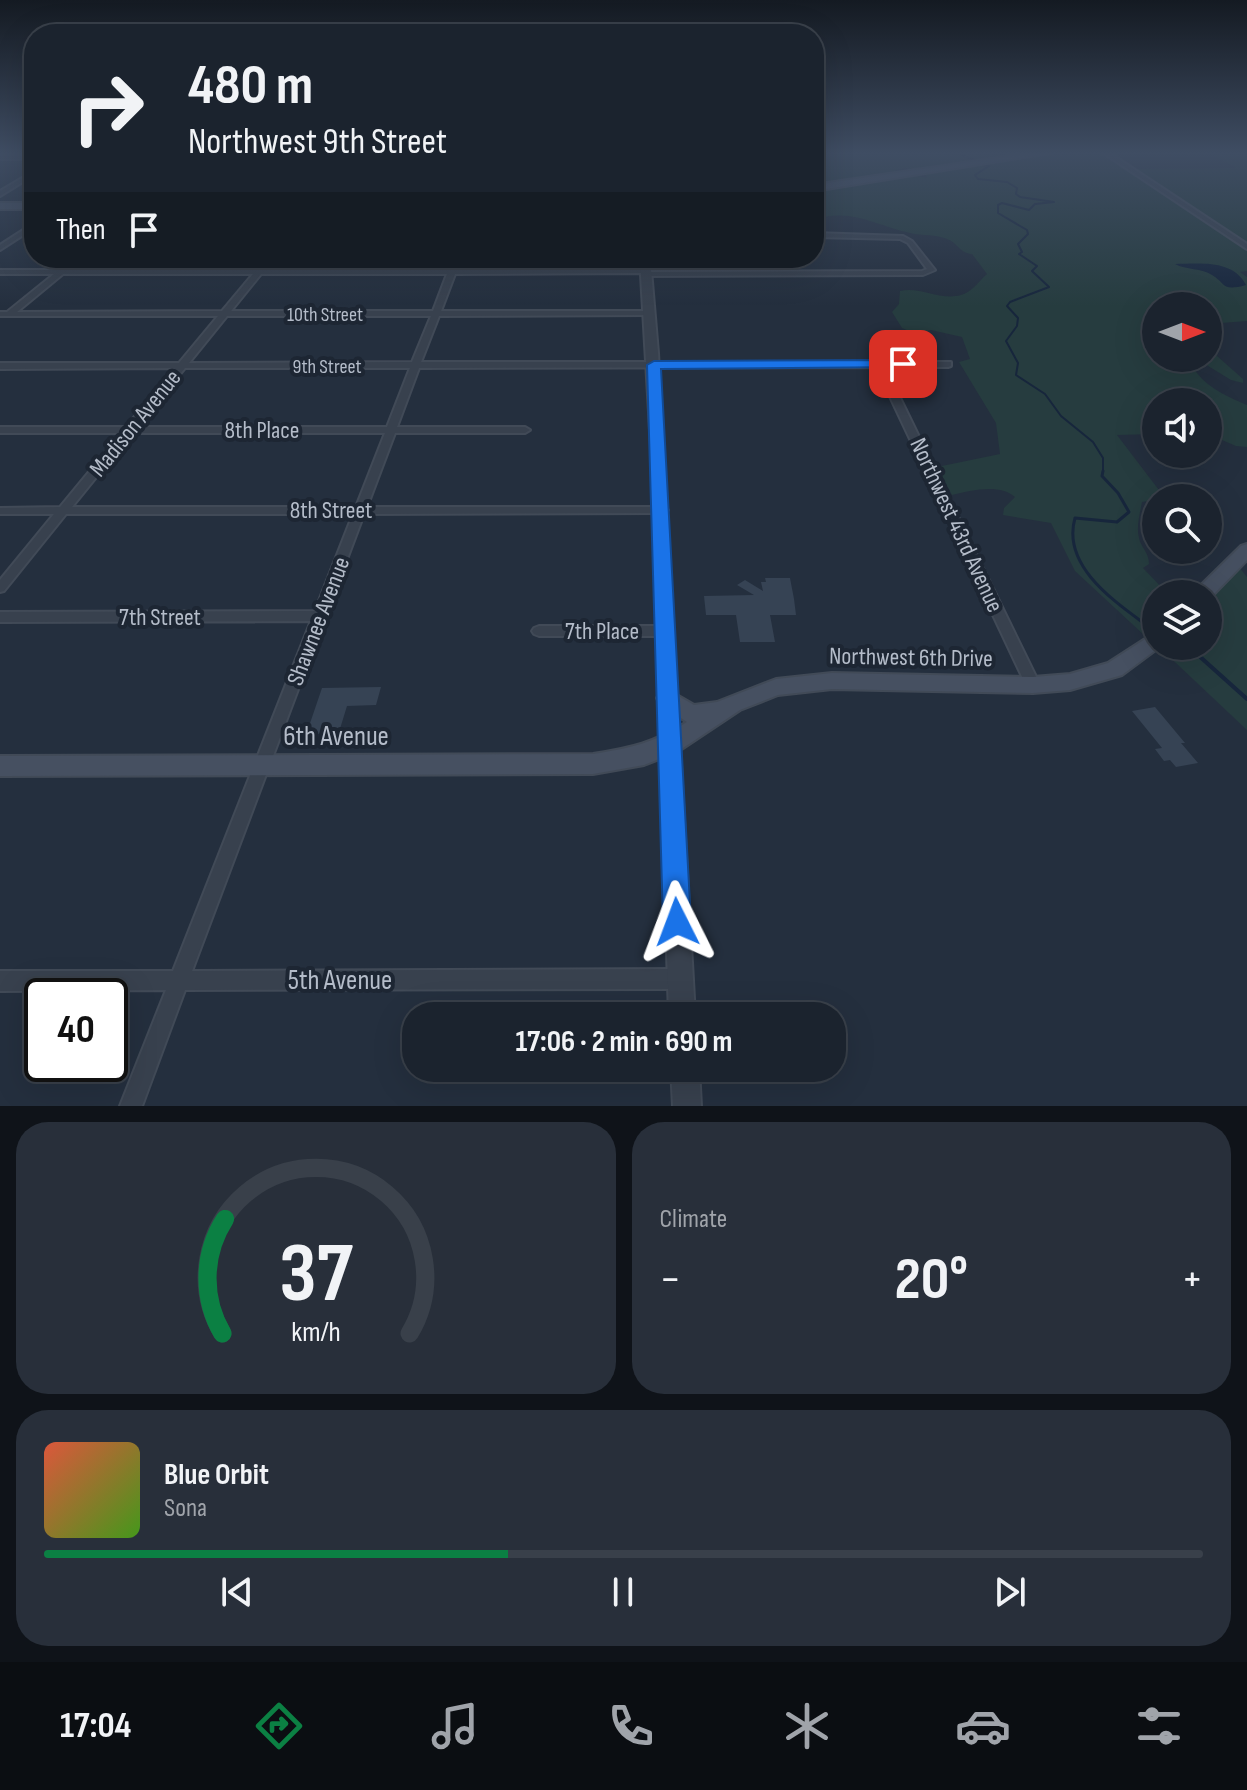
<!DOCTYPE html>
<html lang="en">
<head>
<meta charset="utf-8">
<style>
	:root { --surface:#1b232e; --page:#282f3a; --text:#f1f3f6; --muted:#a0a4aa; --line:#39404a; --accent:#0b8043 }
	body { margin:0; font-family:"Sofia Sans Condensed",sans-serif; background:var(--page); color:var(--text); height:100vh; display:flex; flex-direction:column; font-size:30px; white-space:nowrap }
	* { box-sizing:border-box; margin:0 }
	p { font-size:26px; color:var(--muted) }
	.icon { flex:none; width:44px; height:44px; fill:none; stroke:currentColor; stroke-width:2; stroke-linecap:round; stroke-linejoin:round }
	.map { position:relative; height:1106px; overflow:hidden }
	.panel { display:flex; flex-direction:column; gap:16px; padding:16px; background:#0f1319; flex:1 }
	.panel>* { flex:none }
	.top-card { position:absolute; left:24px; top:24px; width:800px; height:244px; border-radius:32px; box-shadow:0 8px 32px #0002,0 0 0 2px var(--line); background:#1b232e; color:var(--text); overflow:hidden }
	.needle { width:52px; rotate:90deg }
	.buttons { position:absolute; left:1142px; top:292px; display:grid; gap:16px }
	.buttons a { display:grid; place-items:center; width:80px; height:80px; border-radius:50%; background:var(--surface); box-shadow:0 8px 32px #0002,0 0 0 2px var(--line); font-size:40px }
	.speed { position:absolute; left:24px; top:978px; display:flex; gap:16px; font-size:40px; font-weight:700; text-align:center }
	.speed>* { display:grid; place-content:center; width:104px; height:104px; border-radius:50%; background:var(--surface); box-shadow:0 8px 32px #0002,0 0 0 2px var(--line); line-height:1 }
	.speed .limit { border:4px solid #111; border-radius:12px; background:#fff; color:#111 }
	.pin { position:absolute; display:grid; place-items:center; width:68px; height:68px; color:#fff; margin:-34px; border-radius:16px; box-shadow:0 4px 12px #0006 }
	.me { position:absolute; width:88px; margin:-44px; rotate:357deg; stroke-linejoin:round; filter:drop-shadow(0 0 6px #0008) }
	.turn { display:flex; align-items:center; gap:28px; height:168px; padding:0 32px; font-size:36px }
	.turn .icon { width:104px; height:104px; stroke-width:2.5 }
	.turn b { display:block; font-size:56px; line-height:68px }
	.then { display:flex; align-items:center; height:76px; padding:0 32px; background:#0003; gap:16px; font-size:30px }
	.big { font-size:60px; font-weight:700; line-height:1.1 }
	.panel .tile { flex:1; display:flex; flex-direction:column; justify-content:center; gap:12px; min-width:0; padding:0 28px; border-radius:32px; background:var(--page) }
	.panel .dial { align-items:center; gap:0 }
	.dial svg { height:208px; overflow:visible; fill:none; stroke:var(--line); stroke-width:7; stroke-linecap:round; text-anchor:middle }
	.dial text { fill:var(--text); stroke:none }
	.song { display:flex; align-items:center; gap:24px }
	.cover { width:96px; height:96px; border-radius:12px; background:linear-gradient(135deg,hsl(10 70% 55%),hsl(100 70% 35%)) }
	.played { height:8px; border-radius:4px; background:linear-gradient(90deg,var(--accent) 40%,var(--line) 40%) }
	.keys { display:flex; justify-content:space-around; direction:ltr }
	.heat { display:flex; justify-content:space-between; align-items:center; font-size:44px; direction:ltr }
	.panel .tiles { flex:1; display:grid; gap:16px; grid-template-columns:1fr 1fr }
	.tile:last-child { grid-column:span 2 }
	.trip { position:absolute; left:402px; top:1002px; width:444px; height:80px; border-radius:32px; background:var(--surface); box-shadow:0 8px 32px #0002,0 0 0 2px var(--line); font-weight:700; line-height:80px; text-align:center }
	.tab-bar { display:flex; height:128px; justify-content:space-around; align-items:center; background:#0b0e12; color:var(--muted) }
	.tab-bar .icon { width:56px; height:56px }
	.tab-bar .current { color:var(--accent) }
	.tab-bar b { font-size:36px; color:var(--text) }
	.map>svg:first-child { display:block }
</style>
</head>
<body>
<div class="map">
<svg width="1247" height="1106" viewBox="0 0 1247 1106">
	<rect width="100%" height="100%" fill="#242f3e"/>
	<g fill="#263c3f">
		<path d="M814,152H1041L911,172L907,168L895,170L900,174L814,187Z"/>
		<path d="M1059,152H1103L1247,249V271L1240,272L1247,277V321L1208,324V306H1156V358H1208V348L1243,379V383L1231,380L1200,361L1191,364C1203,386 1224,395 1247,405V447L1236,446L1208,434V402H1156V434L1117,435L1165,498L1142,502C1140,513 1136,527 1139,538C1141,548 1149,552 1149,564L1143,568L1168,594H1156V627L1144,635L1075,571L1051,523L1003,515L1004,508L1015,497C999,483 970,491 952,495L937,467L1000,454L996,423L959,362L970,359L962,337L931,330L917,334L902,328L892,312L899,304L900,291C920,286 940,301 961,295C971,293 979,281 987,274L972,254C959,253 957,242 947,239C936,234 922,236 910,233C876,226 851,207 814,220V190L915,175L927,178L925,174L980,164L984,167L991,166L989,163Z"/>
		<path d="M1108,152H1247V244L1134,169L1236,168L1213,155H1113Z"/>
		<path d="M1238,566L1247,577V730L1159,647L1208,646V602Z"/>
	</g>
	<path fill="#17263c" d="M1175,264C1200,264 1232,259 1246,285C1221,292 1226,283 1212,275C1202,268 1186,270 1175,264Z"/>
	<g fill="none" stroke-linecap="round" stroke-linejoin="round">
		<g stroke="#17263c" stroke-width="2">
			<path d="M954,152L989,166L975,175L978,179L1007,182L1017,188L1016,194L1020,197L1054,202L1035,204L1029,210L1002,203L998,205V213L1027,230L1028,234L1018,244L1022,252L1019,254L1037,266L1032,271L1049,287L1010,302L1007,306L1018,318L1017,326L1006,341L1018,363L1016,375L1045,394L1061,416L1093,442L1103,458V473"/>
			<path d="M1212,152H1223"/>
		</g>
		<path stroke="#17263c" stroke-width="3" d="M1103,471L1102,476L1118,493L1129,512L1117,522L1075,518C1061,567 1117,603 1149,627"/>
		<path stroke="#17263c" stroke-width="4" d="M1188,646L1247,699"/>
	</g>
	<g fill="#364354">
		<path d="M765,578H790L794,599L796,615H770L775,642H740L736,615H706L704,596L754,595L737,585L745,580L763,591L761,582H766Z"/>
		<path d="M381,687L376,705L347,706L339,732L306,735L322,688Z"/>
		<path d="M1155,707L1185,743H1181L1198,763L1176,767L1170,760L1164,761L1155,749L1162,748L1132,711Z"/>
	</g>
	<g fill="none" stroke-linecap="round" stroke-linejoin="round">
		<defs>
			<g id="minor">
				<path d="M1102,152H1108L1247,244V249Z"/>
				<rect x="0" y="155" width="34" height="4"/>
				<path d="M34,171V175L0,196V191Z"/>
				<path d="M34,223V228L0,250V245Z"/>
				<path d="M814,233L903,236L912,241L935,270L923,275L646,276L643,273L455,274L441,311H650L654,313L650,315L439,316L421,362H951V366L948,367H885L1040,685L1038,689L1033,690L1028,689L1026,685L876,367L419,368L397,427H525L530,430L525,433H395L367,507H662L668,510L662,513L364,514L192,971L680,969L687,972L690,979L687,986L680,989L185,990L142,1106H120L166,990L0,991V971H173L311,621L0,622V612L315,611L353,514H66L4,591L0,592V580L54,514H0V508L60,507L121,433H0V427H126L175,368L0,369V363H179L218,316H0V312H7L54,274H0V270H60L75,258H83L69,270L257,269L266,258H274L265,269H646L649,272L922,271L927,269L908,243L900,239L814,237ZM63,274H253L222,311L17,312ZM261,274H447L433,311H231ZM227,316H431L412,362L189,363ZM185,368H410L387,427H137ZM132,433H385L356,507H72Z"/>
				<path d="M539,626H666L671,628L673,631L671,634L666,636H539L534,634L532,631L534,628Z"/>
			</g>
			<g id="tertiary">
				<path d="M640,258H650L658,353L695,1016H669L651,447Z"/>
				<path d="M671,1068H699L701,1106H673Z"/>
			</g>
			<g id="secondary">
				<path d="M1038,152H1055L814,191V185Z"/>
				<rect x="0" y="203" width="34" height="6"/>
				<path d="M1247,544V560L1209,599L1208,594H1192L1241,546Z"/>
				<path d="M1156,632V646H1161L1122,675L1070,690L1033,693L832,689L778,695L740,710L677,752L644,765L593,774L0,776V756L593,754C631,748 654,743 687,722L660,704L657,698L660,692L668,690L694,705L717,702L776,679L832,673L1033,677L1070,674L1108,663Z"/>
			</g>
		</defs>
		<use href="#minor" stroke="#414a57" stroke-width="4"/>
		<use href="#tertiary" stroke="#414a57" stroke-width="4"/>
		<use href="#secondary" stroke="#414a57" stroke-width="4"/>
		<use href="#minor" fill="#38414e" fill-rule="evenodd"/>
		<use href="#tertiary" fill="#38414e" fill-rule="evenodd"/>
		<use href="#secondary" fill="#465061" fill-rule="evenodd"/>
	</g>
	<linearGradient id="sky" x2="0" y2="1"><stop stop-color="#141a22"/><stop offset="0.5" stop-color="#3f4d63"/><stop offset="1" stop-color="#3f4d63" stop-opacity="0"/></linearGradient>
	<rect width="1247" height="306" fill="url(#sky)"/>
	<path fill="#1a73e8" stroke="#114b97" stroke-width="2" d="M903,360L908,361V367L661,369L691,922L686,932L677,936L667,932L663,922L647,365L654,361Z"/>
	<g text-anchor="middle" stroke-width="8" stroke-linejoin="round" paint-order="stroke">
		<g font-size="20" fill="#b4bcc9" stroke="#1d2633">
			<text x="325" y="321">10th Street</text>
			<text x="327" y="373">9th Street</text>
		</g>
		<g font-size="24" fill="#b4bcc9" stroke="#1d2633">
			<text transform="translate(135 423) rotate(-51)" y="8">Madison Avenue</text>
			<text x="262" y="438">8th Place</text>
			<text x="331" y="518">8th Street</text>
			<text transform="translate(957 525) rotate(65)" y="8">Northwest 43rd Avenue</text>
			<text x="160" y="625">7th Street</text>
			<text transform="translate(318 621) rotate(-69)" y="8">Shawnee Avenue</text>
			<text x="602" y="639">7th Place</text>
			<text transform="translate(911 657) rotate(1)" y="8">Northwest 6th Drive</text>
		</g>
		<g font-size="28" fill="#b4bcc9" stroke="#1d2633">
			<text x="336" y="745">6th Avenue</text>
			<text x="340" y="989">5th Avenue</text>
		</g>
	</g>
</svg>
<div class="buttons">
<a><svg class="needle" viewBox="-14 -14 28 28"><path d="M0-13l5 13h-10z" fill="#e53935"/><path d="M0 13l5-13h-10z" fill="#a0a4aa"/></svg></a>
<a><svg class="icon" aria-label="sound" viewBox="0 0 24 24"><path d="M4 9h4l5-4v14l-5-4H4zM17 9q2 3 0 6"/></svg></a>
<a><svg class="icon" aria-label="search" viewBox="0 0 24 24"><circle cx="10" cy="10" r="6"/><path d="M15 15l6 6"/></svg></a>
<a><svg class="icon" aria-label="layers" viewBox="0 0 24 24"><path d="M12 4l9 5-9 5-9-5zM3 14l9 5 9-5"/></svg></a>
</div>
<div class="speed"><div class="limit">40</div></div>
<div class="pin" style="left:903px;top:364px;background:#d93025"><svg class="icon" aria-label="arrive" viewBox="0 0 24 24"><path d="M6 21V4h12l-3 4 3 4H6"/></svg></div>
<svg class="me" style="left:677px;top:922px" viewBox="-20 -20 40 40"><path d="M0-17L14 15 0 8-14 15z" fill="#1a73e8" stroke="#fff" stroke-width="4"/></svg>
<div class="trip">17:06 · 2 min · 690 m</div>
<div class="top-card">
<div class="turn"><svg class="icon" aria-label="right" viewBox="0 0 24 24"><path d="M7 20v-9h11M14 6l5 5-5 5"/></svg><div><b>480 m</b>Northwest 9th Street</div></div>
<div class="then">Then<svg class="icon" aria-label="arrive" viewBox="0 0 24 24"><path d="M6 21V4h12l-3 4 3 4H6"/></svg></div>
</div>
</div>
<section class="panel">
<div class="tiles">
<div class="tile dial"><svg viewBox="0 0 100 80">
<path d="M14 69A42 42 0 1 1 86 69"/>
<path d="M14 69A42 42 0 0 1 15 25" stroke="#0b8043"/>
<text x="50" y="56" font-size="32" font-weight="700">37</text>
<text x="50" y="72" font-size="11">km/h</text>
</svg></div>
<div class="tile"><p>Climate</p>
<div class="heat"><a>−</a><b class="big">20°</b><a>+</a></div>
</div>
<div class="tile">
<div class="song"><i class="cover"></i><div><b>Blue Orbit</b><p>Sona</p></div></div>
<div class="played"></div>
<div class="keys"><svg class="icon" aria-label="previous" viewBox="0 0 24 24"><path d="M18 5L8 12l10 7zM5 5v14"/></svg><svg class="icon" aria-label="pause" viewBox="0 0 24 24"><path d="M8 5v14M16 5v14"/></svg><svg class="icon" aria-label="next" viewBox="0 0 24 24"><path d="M6 5l10 7-10 7zM19 5v14"/></svg></div>
</div>
</div>
</section>
<nav class="tab-bar">
<b>17:04</b>
<svg class="icon current" aria-label="directions" viewBox="0 0 24 24"><path d="M12 3l9 9-9 9-9-9zM9 14v-3h6M13 9l2 2-2 2"/></svg>
<svg class="icon" aria-label="music" viewBox="0 0 24 24"><path d="M9 18V5l10-2v13"/><circle cx="6" cy="18" r="3"/><circle cx="16" cy="16" r="3"/></svg>
<svg class="icon" aria-label="phone" viewBox="0 0 24 24"><path d="M5 4h4l2 5-3 2q2 4 5 5l2-3 5 2v4C11 20 4 13 5 4z"/></svg>
<svg class="icon" aria-label="climate" viewBox="0 0 24 24"><path d="M12 3v18M4 7l16 10M4 17L20 7"/></svg>
<svg class="icon" aria-label="car" viewBox="0 0 24 24"><path d="M5 17H2v-5l4-1 3-4h7l3 4 3 1v5h-3M9 17h6M6 11h13"/><circle cx="7" cy="17" r="2"/><circle cx="17" cy="17" r="2"/></svg>
<svg class="icon" aria-label="filters" viewBox="0 0 24 24"><path d="M4 7h16M4 17h16"/><circle cx="9" cy="7" r="2"/><circle cx="15" cy="17" r="2"/></svg>
</nav>
</body>
</html>
